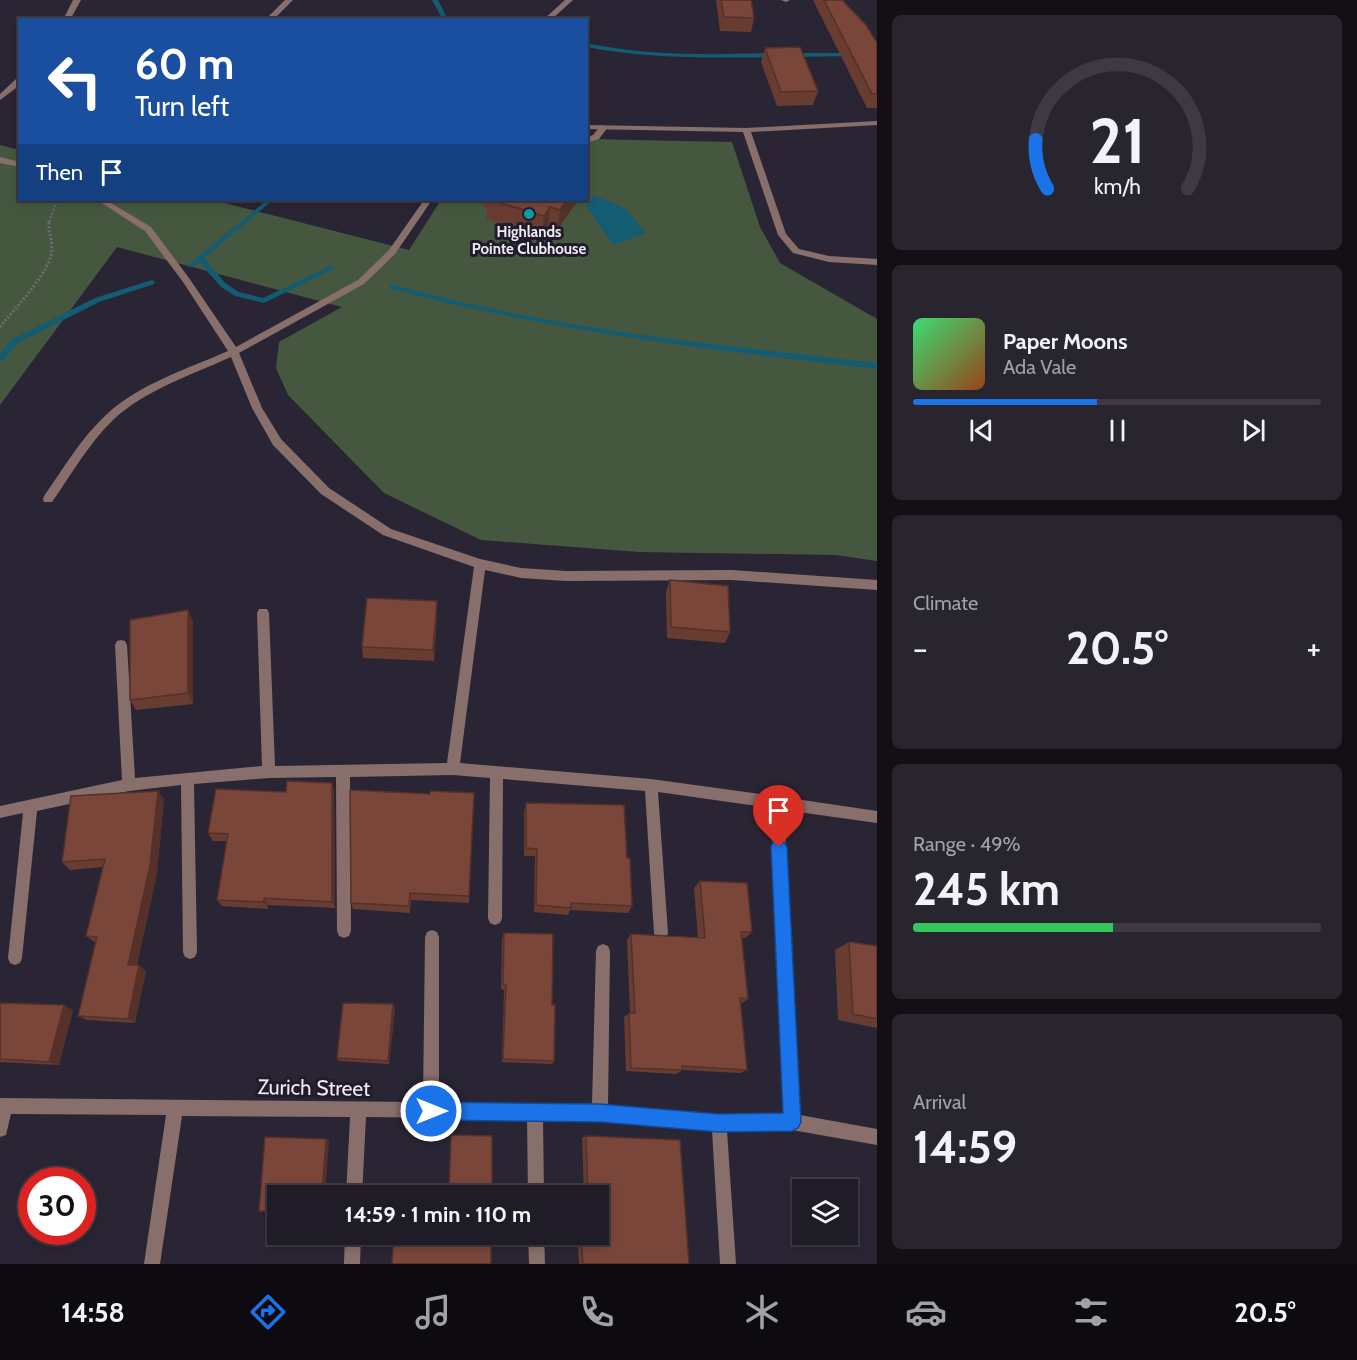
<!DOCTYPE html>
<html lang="en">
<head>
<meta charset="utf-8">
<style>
	:root { --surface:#201c27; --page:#28252f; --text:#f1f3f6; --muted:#a2a1a7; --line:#3d3a44; --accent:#1a73e8 }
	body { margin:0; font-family:Cabin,sans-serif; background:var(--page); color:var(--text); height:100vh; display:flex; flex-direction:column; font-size:22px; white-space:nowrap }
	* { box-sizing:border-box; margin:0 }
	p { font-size:20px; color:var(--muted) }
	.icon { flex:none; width:33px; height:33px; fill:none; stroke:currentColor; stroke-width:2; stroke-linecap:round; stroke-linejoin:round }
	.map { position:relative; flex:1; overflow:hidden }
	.sheet { display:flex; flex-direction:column; gap:15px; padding:15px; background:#120f15; width:480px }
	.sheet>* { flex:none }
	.hud { position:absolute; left:18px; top:18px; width:570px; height:183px; border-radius:0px; box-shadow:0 3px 9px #0003,0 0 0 2px var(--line); background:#1a4fa0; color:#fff; overflow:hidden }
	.controls { position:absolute; left:792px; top:1179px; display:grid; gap:12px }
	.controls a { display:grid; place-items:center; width:66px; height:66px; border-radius:0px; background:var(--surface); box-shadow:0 3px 9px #0003,0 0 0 2px var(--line); font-size:30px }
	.speed { position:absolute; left:18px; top:1167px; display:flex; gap:12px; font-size:30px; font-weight:700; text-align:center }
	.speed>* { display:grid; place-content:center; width:78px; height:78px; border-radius:50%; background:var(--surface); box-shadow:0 3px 9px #0003,0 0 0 2px var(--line); line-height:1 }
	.speed .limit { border:9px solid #d22; background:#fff; color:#111 }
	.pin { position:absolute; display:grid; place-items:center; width:51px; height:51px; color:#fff; margin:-62px -26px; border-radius:50% 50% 50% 0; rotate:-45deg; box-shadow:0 0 6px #0007 }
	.pin .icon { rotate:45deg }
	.me { position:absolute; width:66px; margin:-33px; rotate:90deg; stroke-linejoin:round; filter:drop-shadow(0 0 4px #0008) }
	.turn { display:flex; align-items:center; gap:21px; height:126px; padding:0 18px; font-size:27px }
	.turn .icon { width:78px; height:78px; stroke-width:2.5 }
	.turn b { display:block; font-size:42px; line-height:51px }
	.then { display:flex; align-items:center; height:57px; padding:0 18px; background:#0003; gap:12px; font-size:22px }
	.big { font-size:45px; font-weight:700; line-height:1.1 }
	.sheet .widget { flex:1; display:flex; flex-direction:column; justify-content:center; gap:9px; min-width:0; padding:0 21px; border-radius:9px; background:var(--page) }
	.sheet .dial { align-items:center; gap:0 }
	.dial svg { height:156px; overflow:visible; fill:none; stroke:var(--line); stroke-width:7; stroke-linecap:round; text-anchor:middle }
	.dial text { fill:var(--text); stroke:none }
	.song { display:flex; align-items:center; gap:18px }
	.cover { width:72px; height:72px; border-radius:9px; background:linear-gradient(135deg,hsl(140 70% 55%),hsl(20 70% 35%)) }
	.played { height:6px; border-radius:3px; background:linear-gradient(90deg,var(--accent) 45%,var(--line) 45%) }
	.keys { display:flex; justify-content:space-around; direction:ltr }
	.heat { display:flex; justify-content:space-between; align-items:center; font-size:33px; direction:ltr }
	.charge { height:9px; border-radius:4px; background:linear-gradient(90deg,#34c759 49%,var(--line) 0) }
	.trip { position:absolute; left:267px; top:1185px; width:342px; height:60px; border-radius:0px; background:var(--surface); box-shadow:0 3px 9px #0003,0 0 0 2px var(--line); font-weight:700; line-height:60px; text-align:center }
	.menu { display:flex; height:96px; justify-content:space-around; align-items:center; background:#0d0b10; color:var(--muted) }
	.menu .icon { width:42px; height:42px }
	.menu .selected { color:var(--accent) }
	.menu b { font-size:27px; color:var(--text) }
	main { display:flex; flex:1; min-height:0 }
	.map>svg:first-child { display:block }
</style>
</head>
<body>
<main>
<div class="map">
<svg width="877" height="1264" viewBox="0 0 877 1264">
	<rect width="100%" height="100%" fill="#2a2534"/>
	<path fill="#45583f" d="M587,139L732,142L760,227L780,263L877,319V561L836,555L639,552L481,540L384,493L288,395L276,368L279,342L342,307L117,247L0,405V145L19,150L20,200H213L409,250L441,200H586Z"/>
	<path fill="#145c71" d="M595,195L626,209L646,233L613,245L586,206Z"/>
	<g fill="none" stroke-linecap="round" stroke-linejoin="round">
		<g fill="#145c71" fill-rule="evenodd">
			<path d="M432,0H438L448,20H443Z"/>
			<path d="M586,43C649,56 711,55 775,53L778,55L775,57C711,58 649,59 586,47Z"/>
			<path d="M850,53L853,55L852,56L792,57L789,55L792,53Z"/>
			<path d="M267,200H273L204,258L225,283L239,292L263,298L330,266H334L335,268L264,303L235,296L221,287L199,262L193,267H189L188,265Z"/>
			<path d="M152,280L155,282L154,284L99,302L18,343L3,361L0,362V354L12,339L95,298Z"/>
			<path d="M390,285H392C432,295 471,305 512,313C632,337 755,349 877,363V369C713,350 549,331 390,289Z"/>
		</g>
		<path stroke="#6e6a77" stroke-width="2" stroke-dasharray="2 2" stroke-linecap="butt" d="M49,222L57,200"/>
		<path stroke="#6e6a77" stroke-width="3" stroke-dasharray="2 2" stroke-linecap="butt" d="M0,327C14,309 52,271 52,249C52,239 48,231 49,221"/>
		<path fill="#896f6b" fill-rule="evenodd" d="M601,125L608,127L599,139L586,143V138L593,135Z"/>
		<g fill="#896f6b" fill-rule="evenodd">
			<path d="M73,0H81L70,20H63Z"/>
			<path d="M285,0H293L273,20H265Z"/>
			<path d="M565,0H573L551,20H543Z"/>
			<path d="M781,0H790L786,2Z"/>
			<path d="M17,78H20V85L0,100V94Z"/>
			<path d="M877,121V125L751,132L786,234L799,249L829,256L877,259V265L829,262L793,253L778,235L743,132L586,129V125L746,128Z"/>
			<path d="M0,157L20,162V167L0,163Z"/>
			<path d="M97,200H106L151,227L189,278L236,347L358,280L389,250L424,200H432L395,254L364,284L239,353L262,408L281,439L329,488L391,529L480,559L521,568L566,571L732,570L877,580V590L732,580L566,581L521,578L485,570L460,763L651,779L774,796L777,795L782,797L877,811V823L784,810L800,1115L877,1129V1145L792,1130L727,1131L736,1264H720L712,1130L600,1121L543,1119L544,1196H528L527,1119L366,1117L362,1196H346L350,1117L182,1116L160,1264H144L166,1115L11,1114L6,1135L0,1137V1098L423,1102L425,937L427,932L432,930L437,932L439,937V1102L592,1105L596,951L598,946L603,944L608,946L610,951L608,1106L719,1115L784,1114L771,808L658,792L668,933L666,938L661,940L656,938L654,933L645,791L503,779L502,918L500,923L495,925L490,923L488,918L490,778L453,775L350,777L351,931L349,936L344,938L339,936L337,931L336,777L269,778L194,784L197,952L195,957L190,959L185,957L183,952L181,785L129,791L37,811L22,958L20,963L15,965L10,963L8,958L23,813L0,818V806L122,780L115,645L117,641L121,640L125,641L127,645L135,778L262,766L257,613L259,609H267L269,613L275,766L447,763L474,567L383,535L321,494L273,445L252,408L231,357C191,375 145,390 113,420C89,443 71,475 52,502H44L43,499L44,496C63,469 81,438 106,415C139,384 187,369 228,351L183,282L145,231Z"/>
			<path d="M345,1234H361L360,1264H344Z"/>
			<path d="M528,1234H544L545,1264H529Z"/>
		</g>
	</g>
	<g fill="#693c32">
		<path d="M716,0H751L754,18L751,32L720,31Z"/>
		<path d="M813,0H842L877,43V108H867Z"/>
		<path d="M765,48L818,91L813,105L777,106L761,62Z"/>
		<path d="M484,200H578L557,230L548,227L542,236L486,219L487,208L484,207Z"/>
		<path d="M670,580L730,632L725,643L667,638L666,592Z"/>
		<path d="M437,612L434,661L363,658L362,647Z"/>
		<path d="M193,621V704L136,710L130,700Z"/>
		<path d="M332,783L334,792L335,908L268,905V909L222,906L217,900L227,841H213L208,833L286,792Z"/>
		<path d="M350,790L469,896V903L411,900L410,913L353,909L351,903Z"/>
		<path d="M164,799L157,873L137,965L146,971L135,1023L87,1020L78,1016L96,943L86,936L103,867L70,870L62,862Z"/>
		<path d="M526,803L627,858L632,906L628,913L570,910L568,915L534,912L535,856H524V812Z"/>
		<path d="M700,881L752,932L745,938H742L748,999L740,1004L747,1070L740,1073L682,1070L676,1074L626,1071L624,1017L630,1013L627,940L631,934L698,938L694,888Z"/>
		<path d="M504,933L552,1005L554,1061L552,1064L502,1062L504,990L501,989L502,939Z"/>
		<path d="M849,942L877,946V1028L838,1020L835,950Z"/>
		<path d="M0,1003L73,1010L59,1065L0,1062Z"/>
		<path d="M393,1004L395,1009L389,1064L339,1061L337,1058Z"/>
		<path d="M586,1136L689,1264H579L577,1234H598V1196H584L582,1138Z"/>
	</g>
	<g fill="#553129">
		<path d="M567,200H578L557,230L560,210Z"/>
		<path d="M550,207L548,227L542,236L544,216Z"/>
		<path d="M437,601V612L434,661L433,650Z"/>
		<path d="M188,610L193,621V704L188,693Z"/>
		<path d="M332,783L334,792L335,908L332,902Z"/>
		<path d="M158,791L164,799L157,873L136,970L128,965Z"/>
		<path d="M264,898L268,905V909L264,902Z"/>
		<path d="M139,965L146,971L135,1023L128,1019Z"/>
		<path d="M393,1004L395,1009L389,1064L388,1061Z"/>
		<path d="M64,1005L73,1010L59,1065L49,1062Z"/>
		<path d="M326,1139L329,1140L325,1196H322Z"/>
	</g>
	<g fill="#7a463a" stroke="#553129" stroke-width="1.5">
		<path d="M721,0H751L754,18L724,17Z"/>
		<path d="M824,0H842L866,25L877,43V94H872Z"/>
		<path d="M800,47L818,91L781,92L765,48Z"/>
		<path d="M491,200H567L560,210L550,207L544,216Z"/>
		<path d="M670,580L728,586L730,632L671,627Z"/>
		<path d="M367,598L437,601L433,650L362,647Z"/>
		<path d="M188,610V693L130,700V620Z"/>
		<path d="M287,781L332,783V902L264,898V902L217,900L228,834L208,833L216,789L286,792Z"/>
		<path d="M350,790L430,794V791L474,793L469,896L410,893L409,906L351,903Z"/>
		<path d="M158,791L150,865L128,965H139L128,1019L78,1016L97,937L86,936L105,859L62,862L71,796Z"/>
		<path d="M526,803L624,805L627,858L630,859L632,906L571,903V908L536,905L537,849L526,848Z"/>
		<path d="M700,881L747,883L752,932H741L748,999L740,998L747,1070L682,1066V1070L631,1068L629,1013H635L631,934L705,938Z"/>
		<path d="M504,933L553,934L552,1005H555L554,1061L503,1059L506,985L503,984Z"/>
		<path d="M849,942L877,946V1019L853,1014Z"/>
		<path d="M0,1003L64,1005L49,1062L0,1059Z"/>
		<path d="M343,1003L393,1004L388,1061L337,1058Z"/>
		<path d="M451,1135L492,1136V1196H449Z"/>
		<path d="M586,1136L680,1140L689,1264H583L581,1234H598V1196H588Z"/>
		<path d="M265,1137L326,1139L322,1196H278V1212L259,1211Z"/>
		<path d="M394,1234H491V1264H392Z"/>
	</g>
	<path fill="#1a73e8" stroke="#114b97" stroke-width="1.5" d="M779,839L784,842L787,847L801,1122L798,1128L792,1131L719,1132L600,1122L431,1120L424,1117L422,1111L424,1105L431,1102L600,1104L719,1114L783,1113L771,847L773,842Z"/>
	<circle fill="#0f9aa8" stroke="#211c2a" stroke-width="2" cx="529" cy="214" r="6"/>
	<g text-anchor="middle" stroke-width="6" stroke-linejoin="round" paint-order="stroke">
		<g font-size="15" font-weight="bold" fill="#efebf6" stroke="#211c2a">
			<text x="529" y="237">Highlands<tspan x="529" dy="17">Pointe Clubhouse</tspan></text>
		</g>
		<g font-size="21" fill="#efebf6" stroke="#211c2a">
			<text transform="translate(314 1088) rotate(1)" y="7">Zurich Street</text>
		</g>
	</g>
</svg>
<div class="controls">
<a><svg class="icon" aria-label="layers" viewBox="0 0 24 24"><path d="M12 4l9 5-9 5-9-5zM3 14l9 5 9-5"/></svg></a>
</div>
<div class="speed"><div class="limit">30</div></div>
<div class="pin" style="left:779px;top:847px;background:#d93025"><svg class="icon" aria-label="arrive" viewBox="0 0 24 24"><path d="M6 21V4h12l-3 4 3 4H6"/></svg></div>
<svg class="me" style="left:431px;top:1111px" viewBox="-20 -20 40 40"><circle r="17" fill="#1a73e8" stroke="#fff" stroke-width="3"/><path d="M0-11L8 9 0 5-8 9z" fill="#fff"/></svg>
<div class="trip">14:59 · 1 min · 110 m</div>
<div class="hud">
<div class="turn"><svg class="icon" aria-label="left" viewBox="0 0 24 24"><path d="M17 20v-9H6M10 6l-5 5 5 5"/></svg><div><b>60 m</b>Turn left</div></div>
<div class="then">Then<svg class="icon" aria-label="arrive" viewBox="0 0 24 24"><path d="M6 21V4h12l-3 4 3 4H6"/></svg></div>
</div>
</div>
<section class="sheet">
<div class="widget dial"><svg viewBox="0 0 100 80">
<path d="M14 69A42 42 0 1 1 86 69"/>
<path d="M14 69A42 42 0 0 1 8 44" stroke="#1a73e8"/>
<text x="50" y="56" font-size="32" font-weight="700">21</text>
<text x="50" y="72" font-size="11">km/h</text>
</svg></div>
<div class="widget">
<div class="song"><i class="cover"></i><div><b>Paper Moons</b><p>Ada Vale</p></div></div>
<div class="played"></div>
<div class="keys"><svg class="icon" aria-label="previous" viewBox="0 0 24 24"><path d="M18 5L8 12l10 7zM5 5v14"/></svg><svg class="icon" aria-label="pause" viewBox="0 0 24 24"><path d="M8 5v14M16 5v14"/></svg><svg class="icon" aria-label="next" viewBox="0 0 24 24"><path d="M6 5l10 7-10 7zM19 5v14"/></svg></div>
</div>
<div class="widget"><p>Climate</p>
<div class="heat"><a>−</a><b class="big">20.5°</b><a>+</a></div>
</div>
<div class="widget"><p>Range · 49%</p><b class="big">245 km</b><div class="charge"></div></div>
<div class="widget"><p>Arrival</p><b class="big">14:59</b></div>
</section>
</main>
<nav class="menu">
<b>14:58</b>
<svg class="icon selected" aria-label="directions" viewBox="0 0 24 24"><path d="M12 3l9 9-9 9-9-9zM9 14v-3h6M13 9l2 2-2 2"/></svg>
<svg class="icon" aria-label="music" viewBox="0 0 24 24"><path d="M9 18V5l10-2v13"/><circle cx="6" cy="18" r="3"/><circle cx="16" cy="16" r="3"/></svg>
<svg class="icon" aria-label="phone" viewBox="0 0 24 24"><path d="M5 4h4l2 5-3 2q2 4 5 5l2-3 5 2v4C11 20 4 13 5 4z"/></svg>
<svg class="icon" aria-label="climate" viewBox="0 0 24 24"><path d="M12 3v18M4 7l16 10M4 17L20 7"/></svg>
<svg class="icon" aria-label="car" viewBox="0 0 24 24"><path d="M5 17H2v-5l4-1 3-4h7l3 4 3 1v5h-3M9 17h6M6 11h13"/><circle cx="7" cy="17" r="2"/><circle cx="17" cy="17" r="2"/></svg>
<svg class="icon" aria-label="filters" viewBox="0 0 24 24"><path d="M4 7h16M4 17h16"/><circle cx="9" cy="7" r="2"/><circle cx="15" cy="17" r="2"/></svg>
<b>20.5°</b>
</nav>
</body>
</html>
